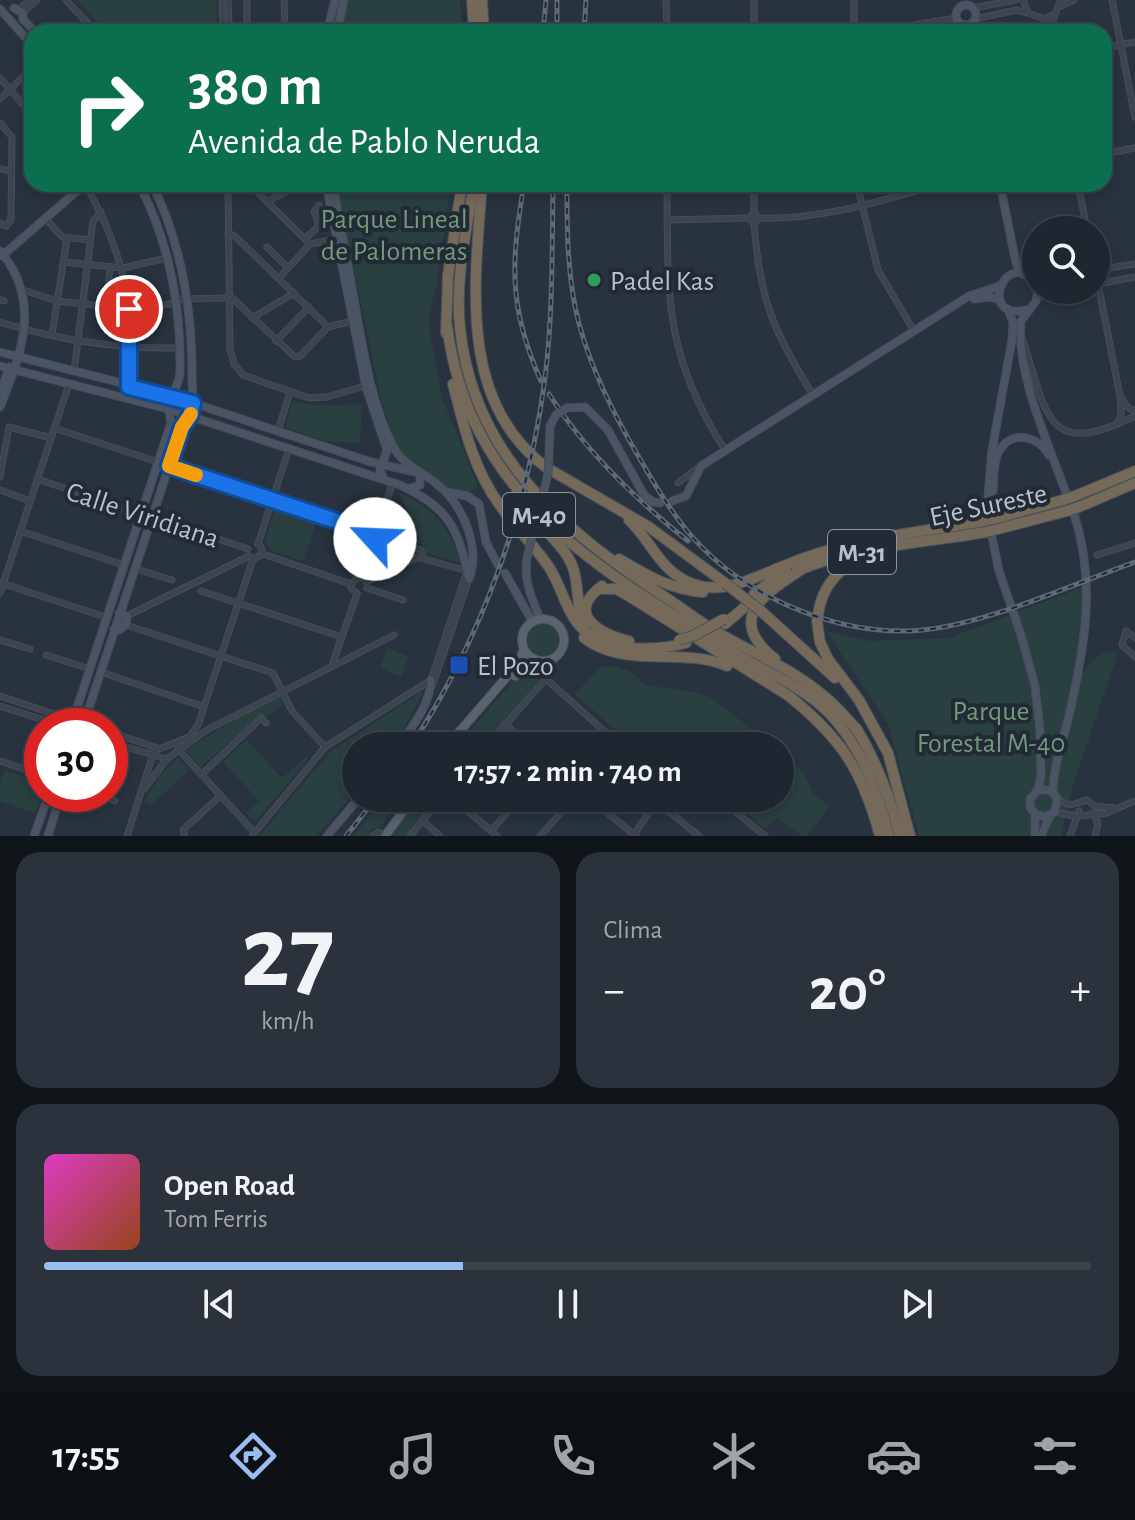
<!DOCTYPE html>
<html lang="es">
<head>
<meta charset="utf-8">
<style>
	:root { --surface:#1e262f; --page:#2b323b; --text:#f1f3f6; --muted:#a1a5aa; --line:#3c434b; --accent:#98bef0 }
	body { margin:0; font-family:"Alegreya Sans",sans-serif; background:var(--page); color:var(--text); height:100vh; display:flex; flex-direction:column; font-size:30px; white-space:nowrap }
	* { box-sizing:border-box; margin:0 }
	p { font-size:26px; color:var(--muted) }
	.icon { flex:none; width:44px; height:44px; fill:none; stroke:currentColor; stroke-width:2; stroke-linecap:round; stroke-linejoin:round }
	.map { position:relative; height:836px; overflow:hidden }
	.panel { display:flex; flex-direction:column; gap:16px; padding:16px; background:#10151a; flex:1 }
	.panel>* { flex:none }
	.guide { position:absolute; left:24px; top:24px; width:1088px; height:168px; border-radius:24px; box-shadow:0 4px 12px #0003,0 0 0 2px var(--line); background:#0b6e4f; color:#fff; overflow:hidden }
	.controls { position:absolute; left:1022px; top:216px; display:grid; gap:16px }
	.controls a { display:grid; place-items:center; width:88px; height:88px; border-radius:50%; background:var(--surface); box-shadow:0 4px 12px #0003,0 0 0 2px var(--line); font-size:40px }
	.speed { position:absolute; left:24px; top:708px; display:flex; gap:16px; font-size:40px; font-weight:700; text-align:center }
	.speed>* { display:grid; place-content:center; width:104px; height:104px; border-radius:50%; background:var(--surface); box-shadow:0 4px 12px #0003,0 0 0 2px var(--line); line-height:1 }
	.speed .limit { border:12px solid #d22; background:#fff; color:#111 }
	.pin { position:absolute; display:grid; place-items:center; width:68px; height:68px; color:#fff; margin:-34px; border:4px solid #fff; border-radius:50%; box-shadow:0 2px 8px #0007 }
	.me { position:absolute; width:88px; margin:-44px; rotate:295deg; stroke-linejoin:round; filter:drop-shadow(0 0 6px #0008) }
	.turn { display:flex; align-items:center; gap:28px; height:168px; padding:0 32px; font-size:36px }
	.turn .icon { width:104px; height:104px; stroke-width:2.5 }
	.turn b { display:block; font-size:56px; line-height:68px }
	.big { font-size:60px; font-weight:600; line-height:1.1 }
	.panel .tile { flex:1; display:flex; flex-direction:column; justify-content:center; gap:12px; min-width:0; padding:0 28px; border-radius:24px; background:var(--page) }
	.panel .dial { align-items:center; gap:0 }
	.dial b { font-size:104px; line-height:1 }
	.song { display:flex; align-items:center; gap:24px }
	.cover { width:96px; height:96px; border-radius:12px; background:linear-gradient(135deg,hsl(310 70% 55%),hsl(20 70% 35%)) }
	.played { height:8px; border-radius:4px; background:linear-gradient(90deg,var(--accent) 40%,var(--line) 40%) }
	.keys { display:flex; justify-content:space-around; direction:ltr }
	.heat { display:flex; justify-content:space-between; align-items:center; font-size:44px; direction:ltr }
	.panel .tiles { flex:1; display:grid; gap:16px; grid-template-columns:1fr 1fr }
	.tile:last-child { grid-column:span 2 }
	.trip { position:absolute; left:342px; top:732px; width:452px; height:80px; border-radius:40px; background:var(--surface); box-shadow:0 4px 12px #0003,0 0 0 2px var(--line); font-weight:600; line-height:80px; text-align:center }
	.tabs { display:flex; height:128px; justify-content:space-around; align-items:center; background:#0c0f13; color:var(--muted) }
	.tabs .icon { width:56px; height:56px }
	.tabs .selected { color:var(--accent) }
	.tabs b { font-size:36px; color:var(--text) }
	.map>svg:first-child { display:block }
</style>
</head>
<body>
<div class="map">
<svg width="1135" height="836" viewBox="0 0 1135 836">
	<rect width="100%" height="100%" fill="#28333f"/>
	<g fill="#2a3f40">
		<path d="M77,0H216L217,20L214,24H209L107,25L96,21Z"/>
		<path d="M346,0H460L462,32H340Z"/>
		<path d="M336,184H451L436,289L430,308V334L442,398L478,486L468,494L453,491L399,452L382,404Z"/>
		<path d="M293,401C316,408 339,403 362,405L360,443L324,441L285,427Z"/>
		<path d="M399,492C432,508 451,527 460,563L425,552Z"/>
		<path d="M276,507L317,521L303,561L270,550L265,541Z"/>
		<path d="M1083,587L1082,628L1076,670L1084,672C1091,660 1102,651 1116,651L1117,656L1070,795L1061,836H919L888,724L826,631L869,641L949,638Z"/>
		<circle cx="543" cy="640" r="17"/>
		<path d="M387,648L408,656L401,677L380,668Z"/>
		<path d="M536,663L546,665L547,673L483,746H457L526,666Z"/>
		<path d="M601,666H614L631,672L646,685L698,693L712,698L772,746H633L575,694Z"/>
		<path d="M424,690L395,746H356V791L316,836H259L330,752Z"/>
		<path d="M280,696L283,704L268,716H259L201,767L186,750L236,719Z"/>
		<path d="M247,740L282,778L306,757L308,759L255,822L246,813L259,801L223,762Z"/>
		<path d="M780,753L803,771L813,794L830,806L807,836H802L777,818L765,828L727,798H780Z"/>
		<path d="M178,758L189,770L151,805L144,802L159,776Z"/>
		<path d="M5,770L42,782V794L36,813L0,801V785Z"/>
		<path d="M384,798H402L380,827L372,829L368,836H353Z"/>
		<path d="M416,798H437L406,836H389Z"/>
	</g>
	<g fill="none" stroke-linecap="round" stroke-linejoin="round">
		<defs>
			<g id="street">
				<path d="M66,0L92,28L106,32"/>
				<path d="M222,0L223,25L226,31"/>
				<path d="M247,0V32"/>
				<path d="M284,0L285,32"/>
				<path d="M666,0L667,32"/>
				<path d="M754,0V32"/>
				<path d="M854,0V32"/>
				<path d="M1023,0L1028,13L1044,19L1055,14L1061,0"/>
				<path d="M1112,0L1135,117"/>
				<path d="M1061,6L1074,0"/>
				<path d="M973,8L1016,0"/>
				<path d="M19,9L30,0"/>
				<path d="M23,13L37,0"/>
				<path d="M975,19L1016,10L1028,13"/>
				<path d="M226,30L229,25L228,0"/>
				<path d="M140,32L226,30"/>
				<path d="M873,32L956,18"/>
				<path d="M1050,32L1055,14"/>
				<path d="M1104,48L1135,42"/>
				<path d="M0,78L32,115"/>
				<path d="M0,99L32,68"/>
				<path d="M0,123L12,137L11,220L6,226L0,223"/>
				<path d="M1104,154L1135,148"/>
				<path d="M0,169L11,171"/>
				<path d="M85,184C122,247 138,313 129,386"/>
				<path d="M228,184L230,349L234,364L243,375L309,398L327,397L368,385"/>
				<path d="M249,184L310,244L279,278"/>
				<path d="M667,184C668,295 663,353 725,450"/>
				<path d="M857,184L878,270L914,331"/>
				<path d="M1078,184L1087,230"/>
				<path d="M267,202L299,184"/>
				<path d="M754,213L749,218L754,224C760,300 773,331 813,395"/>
				<path d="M759,218C822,220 880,201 940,184"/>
				<path d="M46,219L62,237L90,240"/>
				<path d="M667,220L749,218"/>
				<path d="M754,224L759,218L754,213V184"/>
				<path d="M228,233L236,237L328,327L300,356L295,357L229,295"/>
				<path d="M305,239C317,227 322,228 314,212L319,205"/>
				<path d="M310,244L337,239"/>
				<path d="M267,247L288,268"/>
				<path d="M64,262L123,268L167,258"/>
				<path d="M1096,264L1106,269"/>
				<path d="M1096,270L1135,264"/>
				<path d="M1097,284L1135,277"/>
				<path d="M1098,284L1120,396L1121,414L1117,424"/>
				<path d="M23,290L57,301L129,309L177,303"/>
				<path d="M177,299L229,298"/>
				<path d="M0,300L4,301"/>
				<path d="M1037,300L1044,294L1066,290"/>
				<path d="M106,307L110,267"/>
				<path d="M252,318L294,293"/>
				<path d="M0,322C58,340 119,349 180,348"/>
				<path d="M328,327L352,321"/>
				<path d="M52,335L67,238"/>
				<path d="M276,341L309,307"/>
				<path d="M1023,341C1047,411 1044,461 1135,416"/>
				<path d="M74,371L93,221L101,212"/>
				<path d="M1120,396L1127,407L1135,411"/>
				<path d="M54,428L158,462"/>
				<path d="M278,431L290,392"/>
				<path d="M169,466L421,550L423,557"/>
				<path d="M0,477L9,427L51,438"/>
				<path d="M37,479L248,549"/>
				<path d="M678,483L699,467"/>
				<path d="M0,490L30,501"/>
				<path d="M20,531L124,565"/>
				<path d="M258,544L289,449"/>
				<path d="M263,554L351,584"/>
				<path d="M1097,555L1135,543"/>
				<path d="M253,559L263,554L261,547L258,544"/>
				<path d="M136,569L172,580"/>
				<path d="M361,578L393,482"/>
				<path d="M1,583L105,617"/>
				<path d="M367,588L403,600"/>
				<path d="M201,591L342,637"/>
				<path d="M0,593L69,384"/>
				<path d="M357,594L351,588V584L357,578H361"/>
				<path d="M127,616L249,556"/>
				<path d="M126,625L273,673L292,711L325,747"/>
				<path d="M1126,631L1122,645L1135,657"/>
				<path d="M1126,631L1135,638"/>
				<path d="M0,640L30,649"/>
				<path d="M46,655L90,669"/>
				<path d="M332,665L357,594"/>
				<path d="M101,672L204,707"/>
				<path d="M546,679L621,746"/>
				<path d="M433,684L468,582"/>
				<path d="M0,696L66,718"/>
				<path d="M0,706L63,726"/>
				<path d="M505,724L531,746"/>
				<path d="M91,726H92"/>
				<path d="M110,732L157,748"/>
				<path d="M110,742L166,759"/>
				<path d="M486,746L546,679L552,669L553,659"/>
				<path d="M178,749L254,832"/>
				<path d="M0,761L42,775"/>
				<path d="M202,774L261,718L266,723"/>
				<path d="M144,789L167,759L205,731L394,635"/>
				<path d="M96,794L115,801"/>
				<path d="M453,798L497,836"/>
				<path d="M589,798L636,836"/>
				<path d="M719,798L765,836"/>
				<path d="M1057,798C1072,809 1072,804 1087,800L1095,806L1114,808"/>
				<path d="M657,802L699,836"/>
				<path d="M1055,812C1067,814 1083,820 1094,812L1104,814L1135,801"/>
				<path d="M1094,813L1098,824L1095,836"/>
				<path d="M423,821L440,836"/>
				<path d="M491,831L520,798"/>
				<path d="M127,836L154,751L189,737L198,725L253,559"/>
				<path d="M185,836L183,830L220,796"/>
				<path d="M252,836L325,747L431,680L467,571L418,557L366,582"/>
				<path d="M373,836L378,832L384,835"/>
				<path d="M410,836L441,798"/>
				<path d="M540,836L574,798"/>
				<path d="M633,836L659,798"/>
				<path d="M1070,836L1079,811"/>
			</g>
			<g id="secondary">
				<circle cx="966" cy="15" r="10"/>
				<path d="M14,8L23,13V19"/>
				<path d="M0,9L32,45"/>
				<path d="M23,19L35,32"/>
				<path d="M327,32L335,0"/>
				<path d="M337,32L344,0"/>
				<path d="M326,184L366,387L387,450L380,471L384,479"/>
				<path d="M333,184C340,226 349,268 356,310C364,355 372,405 393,446C402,465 423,472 438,485C463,505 481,548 469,579"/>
				<path d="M1000,184L1016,263L1023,274"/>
				<path d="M0,251C42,300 22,353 0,407"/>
				<path d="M2,256L85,184"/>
				<path d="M1038,290L1036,301L1021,321C1016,375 1048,442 1066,493"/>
				<path d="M974,299L990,297L1000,300"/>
				<path d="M1008,309L1013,323L1012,340L992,450L988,496L992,537L999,571L1021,635L1035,686L1040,730L1041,776L1038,790"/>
				<path d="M1027,310C975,322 1007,243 1036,285"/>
				<path d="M0,352L169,395L371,462L420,473"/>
				<path d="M0,366L168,409L400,485C451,509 457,528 469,578"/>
				<path d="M0,391L10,367"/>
				<path d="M567,408L585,407L608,430L644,495L653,502L660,503"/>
				<path d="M549,456L550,426L556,415"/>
				<path d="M408,489L420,485V473"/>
				<path d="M993,491C994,479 993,464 998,453C1010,429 1038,435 1049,455"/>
				<path d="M447,492L467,496L479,504L486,542L498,565"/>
				<path d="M672,501L686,496L701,466L969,296L999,286"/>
				<path d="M528,553C522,577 531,597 540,618"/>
				<path d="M505,573L532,621"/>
				<path d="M114,629L119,630L126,625L127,616L119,613"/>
				<path d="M63,726L66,718L75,712"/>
				<path d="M71,726L171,423C164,392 180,392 180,370C181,305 169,242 139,184"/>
				<path d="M83,726L182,427C197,412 192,394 192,375C192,308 182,244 152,184"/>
				<path d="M399,746C412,727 431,703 431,680"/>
				<path d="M1053,793C1053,769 1062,743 1068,720C1084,651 1097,584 1074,514"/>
				<path d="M34,836L49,794"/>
				<path d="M48,836L61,794"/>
				<path d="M327,836L359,798"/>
				<path d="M1035,836V814L1030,807V799L1038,790H1050L1057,798L1055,812L1044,817L1035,814"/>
				<path d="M1041,836L1050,816"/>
			</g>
			<g id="primary">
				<circle cx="543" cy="640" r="21"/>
				<path d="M515,676L522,667L535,659"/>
				<path d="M447,746L517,665L524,649"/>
				<path d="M385,836L413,798"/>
			</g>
			<g id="highway">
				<path d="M472,0L474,32"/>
				<path d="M482,0L484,32"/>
				<path d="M474,184C466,232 455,280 460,328C473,456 564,531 665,597C683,609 701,623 720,634C755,654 794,670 824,696C837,706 847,719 858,731"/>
				<path d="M482,184C475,281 457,402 547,468L649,527L725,583"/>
				<path d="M447,326C469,496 598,569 731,651C763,671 801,685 828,712C862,747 877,790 889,836"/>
				<path d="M446,333L448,275L462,184"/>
				<path d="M453,384C464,427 473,468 499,504C514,526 534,545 549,567C563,588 567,620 590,635C616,652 656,651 686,643"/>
				<path d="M1075,496L1135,471"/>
				<path d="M1079,507L1135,483"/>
				<path d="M997,518L1063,500"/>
				<path d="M629,520C652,542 661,573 693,584C724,595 753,578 781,567C846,539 915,533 984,521"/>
				<path d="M543,527C555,541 569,553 574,571C579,588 576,607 584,624"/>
				<path d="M998,529L1067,511"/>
				<path d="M619,559C646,575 671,590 703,592"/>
				<path d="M797,571C856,546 923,543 986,532"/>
				<path d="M602,586C564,614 600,634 629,641"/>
				<path d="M598,589H616L627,595L789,696C842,739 862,770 880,836"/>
				<path d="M754,594L786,570"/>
				<path d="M761,611L835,678"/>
				<path d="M818,615C822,584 842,564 871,555"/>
				<path d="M817,621L820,642L828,659L859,700L888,753L910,836"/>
				<path d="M725,624L754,599"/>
				<path d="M584,638C627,670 680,646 727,666"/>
				<path d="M775,659C724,618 765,594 802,569"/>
				<path d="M856,728C877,762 890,797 900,836"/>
			</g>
		</defs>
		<use href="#street" stroke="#464e59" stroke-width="7"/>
		<use href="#secondary" stroke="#464e59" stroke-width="9"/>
		<use href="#primary" stroke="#464e59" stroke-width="10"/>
		<use href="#highway" stroke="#47505a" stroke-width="12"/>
		<use href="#street" stroke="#3c454f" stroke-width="5"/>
		<use href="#secondary" stroke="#4b5462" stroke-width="7"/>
		<use href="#primary" stroke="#5a646f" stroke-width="8"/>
		<use href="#highway" stroke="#75695a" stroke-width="10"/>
		<defs>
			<g id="rail">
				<path d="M543,32L546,0"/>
				<path d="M557,32V0"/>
				<path d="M584,32L586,0"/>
				<path d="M524,184C511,262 508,307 541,381"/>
				<path d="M567,184C567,227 567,269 576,311C586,357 606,399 629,440C647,471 665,504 688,532C740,594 829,633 909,631C977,629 1070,585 1135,562"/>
				<path d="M549,394C586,452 635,499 688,541"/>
				<path d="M411,746C483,637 528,508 545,378C553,314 552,249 553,184"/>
				<path d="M346,836L376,798"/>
			</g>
		</defs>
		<use href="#rail" stroke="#5f6976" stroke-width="5"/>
		<use href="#rail" stroke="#212a35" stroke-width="2" stroke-dasharray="6" stroke-linecap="butt"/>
		<defs>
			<g id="secondary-bridge">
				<path d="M556,415L567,408"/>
				<path d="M528,553L548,474L549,456"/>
			</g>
			<g id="highway-bridge">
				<path d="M1063,500L1075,496"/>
				<path d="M1067,511L1079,507"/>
				<path d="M984,521L997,518"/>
				<path d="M986,532L998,529"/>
				<path d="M725,583L761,611"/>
				<path d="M679,640L693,636L724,619"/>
			</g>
		</defs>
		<use href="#secondary-bridge" stroke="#464e59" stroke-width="9" stroke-linecap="butt"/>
		<use href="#highway-bridge" stroke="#47505a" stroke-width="12" stroke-linecap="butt"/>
		<use href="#secondary-bridge" stroke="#4b5462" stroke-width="7"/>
		<use href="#highway-bridge" stroke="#75695a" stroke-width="10"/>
	</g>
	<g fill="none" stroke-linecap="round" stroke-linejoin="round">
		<defs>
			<path id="route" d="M129,309V387L193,403L190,416L182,427L169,466L376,534L375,539"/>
		</defs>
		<use href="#route" stroke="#114b97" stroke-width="20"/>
		<use href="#route" stroke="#1a73e8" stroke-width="14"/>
		<path stroke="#f59e0b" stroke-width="14" d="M191,414L182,427L169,466L196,475"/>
	</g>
	<circle fill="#2e9e5b" stroke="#212a35" stroke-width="3" cx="594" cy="280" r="8"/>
	<rect fill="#1a4fb4" stroke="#212a35" stroke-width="3" x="449" y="655" width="20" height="20" rx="4"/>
	<g text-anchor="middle" stroke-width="8" stroke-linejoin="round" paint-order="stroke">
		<g fill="#212a35" stroke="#8b939d" stroke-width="2">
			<rect x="503" y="493" width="72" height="44" rx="6"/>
			<rect x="828" y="530" width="68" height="44" rx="6"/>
		</g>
		<g font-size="26" font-weight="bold" fill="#b9c0ca">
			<text x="539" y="524">M-40</text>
			<text x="862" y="561">M-31</text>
		</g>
		<g font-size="28" fill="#729979" stroke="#212a35">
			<text x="394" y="228">Parque Lineal<tspan x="394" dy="32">de Palomeras</tspan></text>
			<text x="991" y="720">Parque<tspan x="991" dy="32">Forestal M-40</tspan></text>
		</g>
		<g font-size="28" fill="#b9c0ca" stroke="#212a35" text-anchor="start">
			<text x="610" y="290">Padel Kas</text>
			<text x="477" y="675">El Pozo</text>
		</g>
		<g font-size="28" fill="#b9c0ca" stroke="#212a35">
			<text transform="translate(988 504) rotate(-12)" y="10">Eje Sureste</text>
			<text transform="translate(143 514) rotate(18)" y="10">Calle Viridiana</text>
		</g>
	</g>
</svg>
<div class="controls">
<a><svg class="icon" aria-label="search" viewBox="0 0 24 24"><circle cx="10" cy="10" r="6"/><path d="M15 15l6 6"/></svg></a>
</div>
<div class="speed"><div class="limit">30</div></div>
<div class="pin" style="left:129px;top:309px;background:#d93025"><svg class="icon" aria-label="arrive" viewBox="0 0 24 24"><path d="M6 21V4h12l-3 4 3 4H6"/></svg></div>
<svg class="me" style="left:375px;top:539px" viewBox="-20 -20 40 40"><circle r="19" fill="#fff"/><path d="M0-13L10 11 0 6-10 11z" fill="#1a73e8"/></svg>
<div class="trip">17:57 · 2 min · 740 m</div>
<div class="guide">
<div class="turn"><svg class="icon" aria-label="right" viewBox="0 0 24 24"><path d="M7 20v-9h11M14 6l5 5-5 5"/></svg><div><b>380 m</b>Avenida de Pablo Neruda</div></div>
</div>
</div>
<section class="panel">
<div class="tiles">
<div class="tile dial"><b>27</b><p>km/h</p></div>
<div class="tile"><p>Clima</p>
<div class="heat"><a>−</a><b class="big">20°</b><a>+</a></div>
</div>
<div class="tile">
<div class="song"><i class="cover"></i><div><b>Open Road</b><p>Tom Ferris</p></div></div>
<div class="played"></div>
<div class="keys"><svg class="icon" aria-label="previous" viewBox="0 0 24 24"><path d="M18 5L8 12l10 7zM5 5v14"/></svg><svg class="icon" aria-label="pause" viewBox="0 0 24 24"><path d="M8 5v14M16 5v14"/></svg><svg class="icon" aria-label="next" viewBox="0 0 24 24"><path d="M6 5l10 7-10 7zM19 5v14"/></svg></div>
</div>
</div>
</section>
<nav class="tabs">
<b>17:55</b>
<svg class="icon selected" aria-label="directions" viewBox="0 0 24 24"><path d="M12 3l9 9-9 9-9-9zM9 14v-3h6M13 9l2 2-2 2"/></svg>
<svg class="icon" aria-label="music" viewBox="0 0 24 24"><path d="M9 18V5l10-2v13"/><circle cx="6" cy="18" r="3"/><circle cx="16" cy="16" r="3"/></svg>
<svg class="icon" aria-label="phone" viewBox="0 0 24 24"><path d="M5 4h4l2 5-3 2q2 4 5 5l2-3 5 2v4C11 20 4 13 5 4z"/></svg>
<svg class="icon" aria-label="climate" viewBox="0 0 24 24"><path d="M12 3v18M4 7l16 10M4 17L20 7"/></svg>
<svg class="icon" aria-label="car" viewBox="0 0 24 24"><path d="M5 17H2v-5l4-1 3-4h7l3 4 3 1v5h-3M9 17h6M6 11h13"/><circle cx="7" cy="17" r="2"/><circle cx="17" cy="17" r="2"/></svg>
<svg class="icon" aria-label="filters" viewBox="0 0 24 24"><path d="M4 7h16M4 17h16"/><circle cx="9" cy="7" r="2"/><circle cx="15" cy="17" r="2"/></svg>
</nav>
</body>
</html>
